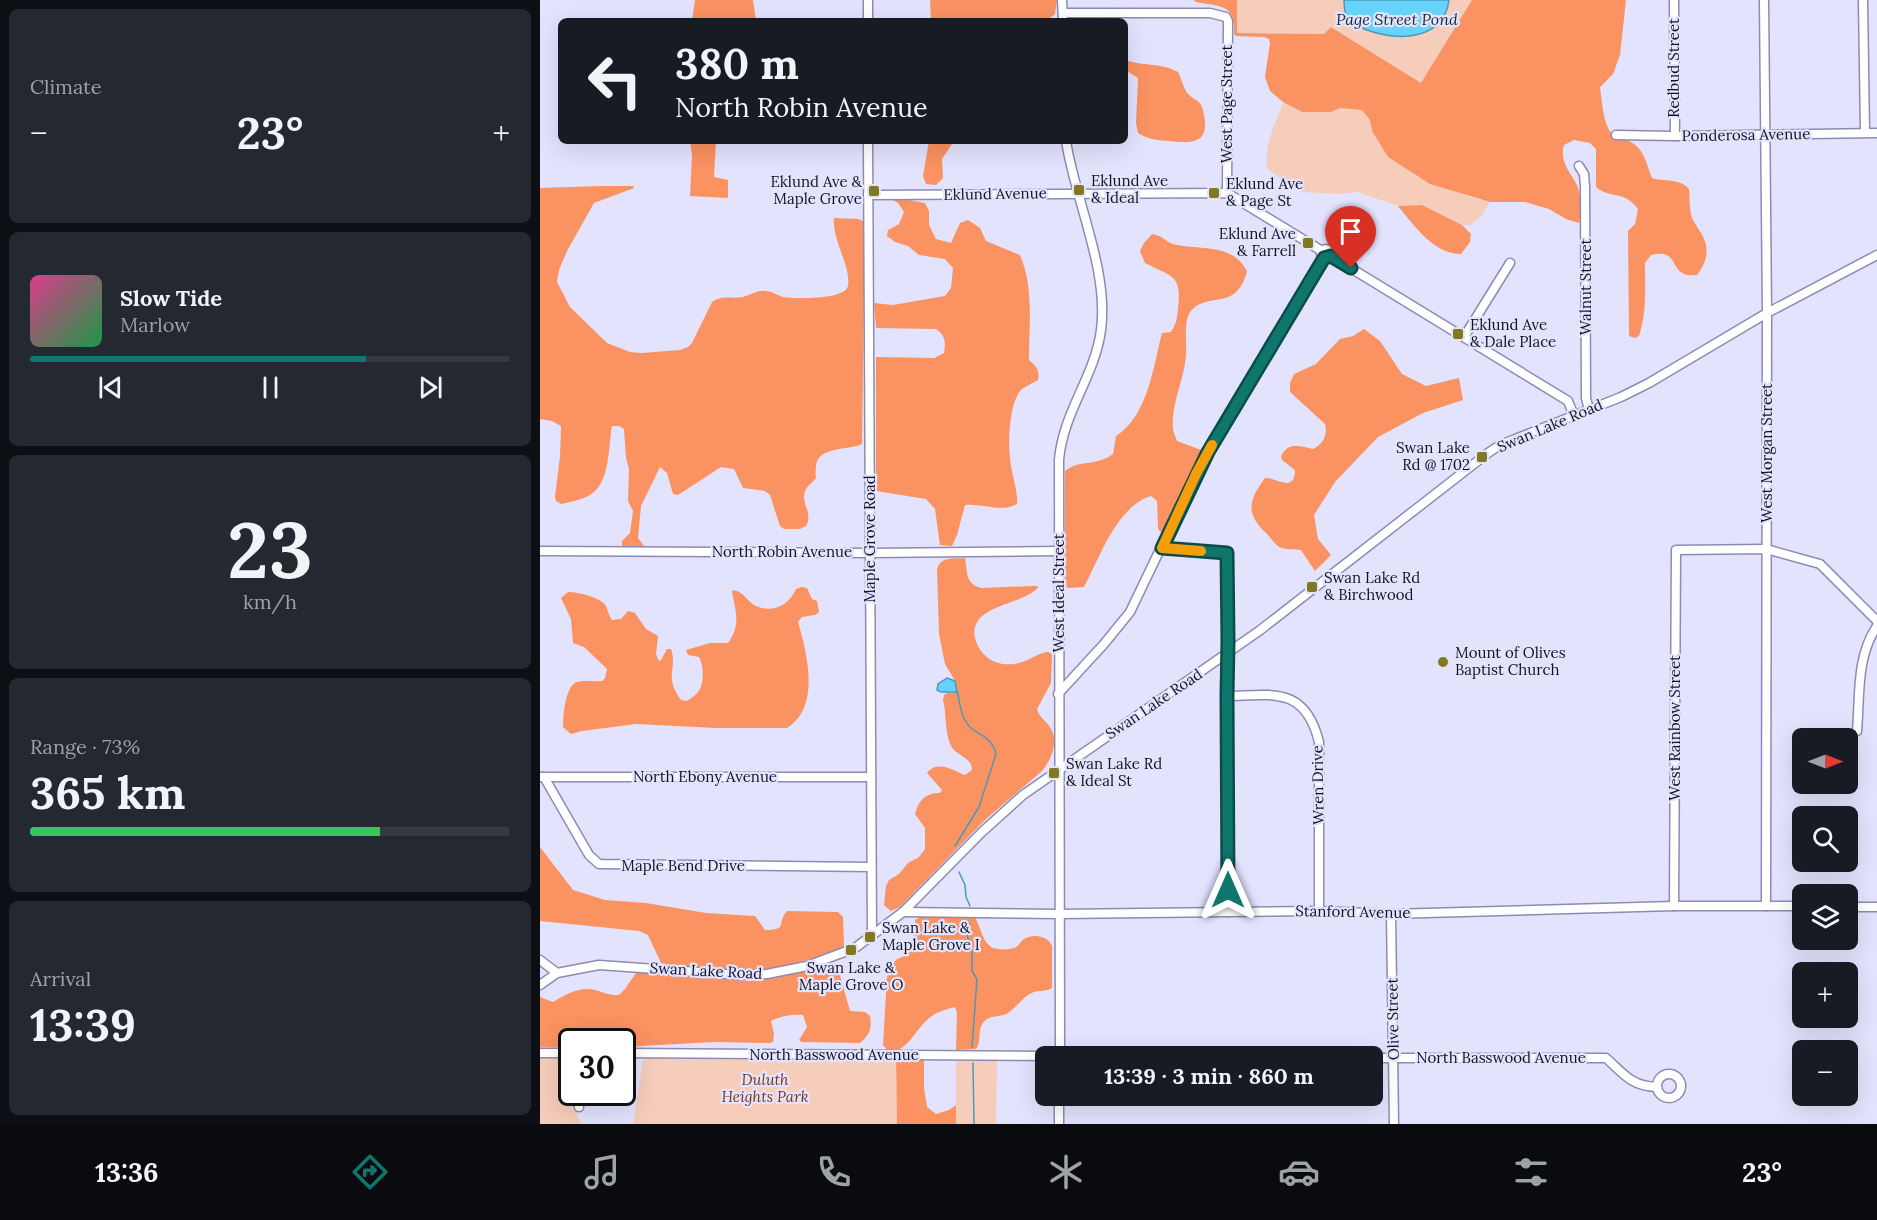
<!DOCTYPE html>
<html lang="en">
<head>
<meta charset="utf-8">
<style>
	:root { --surface:#171b24; --page:#242831; --text:#f1f3f6; --muted:#9ea1a6; --line:#363941; --accent:#0f766e }
	body { margin:0; font-family:Lora,serif; background:var(--page); color:var(--text); height:100vh; display:flex; flex-direction:column; font-size:22px; white-space:nowrap }
	* { box-sizing:border-box; margin:0 }
	p { font-size:20px; color:var(--muted) }
	.icon { flex:none; width:33px; height:33px; fill:none; stroke:currentColor; stroke-width:2; stroke-linecap:round; stroke-linejoin:round }
	.map { position:relative; flex:1; overflow:hidden }
	.details { display:flex; flex-direction:column; gap:9px; padding:9px; background:#0d0f14; width:540px }
	.details>* { flex:none }
	.top-card { position:absolute; left:18px; top:18px; width:570px; height:126px; border-radius:9px; box-shadow:0 6px 24px #0002; background:#171b24; color:var(--text); overflow:hidden }
	.needle { width:39px; rotate:90deg }
	.tools { position:absolute; left:1252px; top:728px; display:grid; gap:12px }
	.tools a { display:grid; place-items:center; width:66px; height:66px; border-radius:9px; background:var(--surface); box-shadow:0 6px 24px #0002; font-size:30px }
	.speed { position:absolute; left:18px; top:1028px; display:flex; gap:12px; font-size:30px; font-weight:700; text-align:center }
	.speed>* { display:grid; place-content:center; width:78px; height:78px; border-radius:50%; background:var(--surface); box-shadow:0 6px 24px #0002; line-height:1 }
	.speed .limit { border:3px solid #111; border-radius:9px; background:#fff; color:#111 }
	.pin { position:absolute; display:grid; place-items:center; width:51px; height:51px; color:#fff; margin:-62px -26px; border-radius:50% 50% 50% 0; rotate:-45deg; box-shadow:0 0 6px #0007 }
	.pin .icon { rotate:45deg }
	.me { position:absolute; width:66px; margin:-33px; rotate:0deg; stroke-linejoin:round; filter:drop-shadow(0 0 4px #0008) }
	.turn { display:flex; align-items:center; gap:21px; height:126px; padding:0 18px; font-size:27px }
	.turn .icon { width:78px; height:78px; stroke-width:2.5 }
	.turn b { display:block; font-size:42px; line-height:51px }
	.big { font-size:45px; font-weight:800; line-height:1.1 }
	.details .tile { flex:1; display:flex; flex-direction:column; justify-content:center; gap:9px; min-width:0; padding:0 21px; border-radius:9px; background:var(--page) }
	.details .dial { align-items:center; gap:0 }
	.dial b { font-size:78px; line-height:1 }
	.song { display:flex; align-items:center; gap:18px }
	.cover { width:72px; height:72px; border-radius:9px; background:linear-gradient(135deg,hsl(330 70% 55%),hsl(140 70% 35%)) }
	.played { height:6px; border-radius:3px; background:linear-gradient(90deg,var(--accent) 70%,var(--line) 70%) }
	.keys { display:flex; justify-content:space-around; direction:ltr }
	.heat { display:flex; justify-content:space-between; align-items:center; font-size:33px; direction:ltr }
	.charge { height:9px; border-radius:4px; background:linear-gradient(90deg,#34c759 73%,var(--line) 0) }
	.trip { position:absolute; left:495px; top:1046px; width:348px; height:60px; border-radius:9px; background:var(--surface); box-shadow:0 6px 24px #0002; font-weight:800; line-height:60px; text-align:center }
	.menu { display:flex; height:96px; justify-content:space-around; align-items:center; background:#090b0e; color:var(--muted) }
	.menu .icon { width:42px; height:42px }
	.menu .on { color:var(--accent) }
	.menu b { font-size:27px; color:var(--text) }
	main { display:flex; flex:1; min-height:0 }
	.map>svg:first-child { display:block }
</style>
</head>
<body>
<main>
<section class="details">
<div class="tile"><p>Climate</p>
<div class="heat"><a>−</a><b class="big">23°</b><a>+</a></div>
</div>
<div class="tile">
<div class="song"><i class="cover"></i><div><b>Slow Tide</b><p>Marlow</p></div></div>
<div class="played"></div>
<div class="keys"><svg class="icon" aria-label="previous" viewBox="0 0 24 24"><path d="M18 5L8 12l10 7zM5 5v14"/></svg><svg class="icon" aria-label="pause" viewBox="0 0 24 24"><path d="M8 5v14M16 5v14"/></svg><svg class="icon" aria-label="next" viewBox="0 0 24 24"><path d="M6 5l10 7-10 7zM19 5v14"/></svg></div>
</div>
<div class="tile dial"><b>23</b><p>km/h</p></div>
<div class="tile"><p>Range · 73%</p><b class="big">365 km</b><div class="charge"></div></div>
<div class="tile"><p>Arrival</p><b class="big">13:39</b></div>
</section>
<div class="map">
<svg width="1337" height="1124" viewBox="0 0 1337 1124">
	<rect width="100%" height="100%" fill="#e3e3fe"/>
	<g fill="#f6cdbb">
		<path d="M697,0H804L807,17L812,24L843,35L906,16L909,0H932L881,83L792,27L784,34L697,33Z"/>
		<path d="M743,102L762,112L800,108L822,110L830,120L832,131L848,157L930,197L950,202L941,216L931,225H922L882,205L858,206L817,192L799,194L761,192L743,181L727,168C724,144 736,123 743,102Z"/>
		<path d="M104,1054L356,1055L357,1124H93Z"/>
		<path d="M416,1056H457L456,1124H416Z"/>
		<path d="M0,1058H26L31,1061L32,1092H37C37,1103 33,1118 44,1124H0Z"/>
	</g>
	<g fill="#fb9261">
		<path d="M155,0H213L216,21H152Z"/>
		<path d="M390,0H517L515,14L506,21H391Z"/>
		<path d="M653,0H697V33L784,34L791,27L881,83L932,0H1086L1080,55L1073,74L1060,87C1062,100 1063,127 1074,136C1079,140 1086,139 1091,142C1104,149 1107,165 1112,178C1125,182 1140,178 1149,189C1150,198 1149,208 1152,218C1155,225 1161,231 1164,239C1170,252 1165,265 1157,275C1126,279 1143,247 1111,255L1105,263C1105,287 1107,312 1099,336L1095,338L1089,336L1088,231L1095,224L1098,209C1083,189 1072,200 1056,187V149L1050,143L1034,140L1024,145C1019,161 1030,172 1037,185C1041,194 1042,213 1039,223L1026,219L1009,209L985,202H950L890,184L848,157L832,131L830,120L822,110L800,108L791,112H762L743,102L730,91L725,77L730,43L729,39L724,37L696,36L694,34C696,3 680,7 656,2Z"/>
		<path d="M585,60C602,66 623,63 638,72C642,79 643,88 648,94C654,100 661,100 663,110C671,142 656,144 630,141C617,140 609,140 598,133L596,123L598,78L585,70Z"/>
		<path d="M150,141H176L174,177L188,180V198L150,196L152,156Z"/>
		<path d="M389,141H414L402,159L403,178L396,185L386,184L383,176Z"/>
		<path d="M62,186H93L94,188L54,203L27,251L19,270L17,282L30,307L67,343L90,352L102,353L140,350L148,347L152,343L172,302C182,295 192,299 203,297C211,295 217,290 225,291C231,291 237,295 243,297C254,299 305,300 308,286C311,265 292,241 294,218L318,219L325,222L322,444C309,451 276,445 276,468C275,471 276,475 276,478C273,482 269,484 266,489C259,503 274,512 266,526L260,529H244L240,526L230,495L225,491L203,488L194,469L181,467L138,495L133,494L127,473L120,467L101,506L98,538L104,546H82V541L90,533L93,511L88,501L89,469L86,458L84,429L79,426H72C68,446 71,485 48,496C40,500 30,502 21,504L16,501L15,497L20,456L21,426L12,421L0,419V188Z"/>
		<path d="M354,197L385,203L389,211V225L396,239L411,243L420,223L428,220L440,228L446,241L480,255C494,288 489,324 489,360C496,366 500,370 498,380C493,383 486,386 482,389C469,401 468,441 470,458C471,474 478,488 477,504C462,513 441,503 425,505L417,535L412,546L400,545L395,509L386,499L336,491V357L394,358L404,353C406,342 405,335 396,329L336,328L334,303L353,305L405,296L411,288L413,268L405,259L379,255L368,246L355,242L347,236L348,230L359,224L364,212L358,203L353,200Z"/>
		<path d="M882,205L922,225L931,234L930,242L921,254C893,254 874,225 858,206Z"/>
		<path d="M612,234C624,236 624,241 633,244C661,251 691,242 707,271C697,312 668,291 651,311C643,320 647,343 646,356C644,380 631,404 633,428C633,433 636,437 637,441L664,451L622,531L620,532L618,528L617,501L611,496C577,506 559,559 544,587L528,588L525,585V471C540,459 555,467 573,454L576,436C608,416 613,367 622,333L631,332C637,323 637,318 638,308C642,274 632,277 605,263L600,251L604,243Z"/>
		<path d="M824,329L840,341L862,374L886,386L919,378L923,400L883,413L838,437L795,482L774,515L778,539L791,555L775,571L761,550C755,549 747,550 742,548C736,547 732,539 728,535C706,515 707,502 725,478C735,477 755,494 755,470L742,460L741,456C748,442 760,446 773,449C783,444 788,435 785,424L750,392V383L754,374L776,364L800,339L813,336Z"/>
		<path d="M425,558C428,574 425,583 441,588L492,586H497L498,588C483,602 456,603 441,617C435,623 433,631 435,638C441,660 461,669 482,662C492,659 498,653 508,652L512,654L511,683L497,709C500,719 507,721 511,729C519,742 511,760 502,771L446,819L360,907L351,911L344,905L346,886L349,880L359,874L368,863L379,857L385,849V828L375,814C379,800 385,793 400,793L402,790L387,773C397,760 412,770 425,775L432,770C432,758 420,757 413,749C404,736 407,714 403,700L404,695L407,693H413L417,690L415,681L405,664L399,634L397,569C401,556 413,559 425,558Z"/>
		<path d="M261,587L267,588L272,599L277,601L279,612L275,615L262,617L258,622C267,653 281,707 247,728H176L96,724L42,731L31,734L23,727C23,716 25,686 37,682C45,680 54,682 62,681L65,678L67,669L44,647L33,643L31,619L21,598L28,592C38,592 60,597 66,606C68,611 69,616 72,620L81,619L88,611L95,613L106,629L118,636L116,654L119,661L121,660L127,649H131C138,670 123,675 141,700L147,701C151,698 156,695 159,691C164,682 164,666 159,657L148,655L146,650L170,643H188C201,624 196,613 192,592L193,590C205,592 207,602 216,606C233,614 250,604 256,589Z"/>
		<path d="M0,847L33,890L65,900L106,903L166,913L215,916L225,930C249,930 236,923 247,911L298,912L303,917L304,947C282,955 260,963 237,968C200,974 158,971 121,963L108,935L99,931L0,921Z"/>
		<path d="M380,917L435,918C441,926 441,940 451,947C456,950 468,950 474,948C478,947 480,942 484,939C494,933 508,936 512,946V988C506,992 500,990 494,992C483,996 477,1007 468,1013C460,1018 449,1014 443,1023C437,1031 442,1041 436,1049L416,1050L417,1013L415,1007C403,1010 393,1013 385,1022C374,1033 366,1052 349,1052L343,1045L347,977L352,965L357,959L367,955L374,946L375,920Z"/>
		<path d="M286,966H292L299,972L310,1011L325,1012L330,1016C332,1028 330,1035 320,1043L262,1042L259,1040L267,1027L263,1015C252,1014 241,1016 231,1021L234,1034L233,1042L230,1043L174,1042L83,1047L82,1041H32L31,1047H0V997L13,1002C25,995 40,986 55,990C63,992 70,996 79,995L85,989L96,973L101,972L208,981L228,979Z"/>
		<path d="M356,1055L384,1056V1088L387,1107L396,1114L409,1110L416,1105V1124H357Z"/>
	</g>
	<g fill="#66d3fb" stroke="#4d99ba" stroke-width="1.5">
		<path d="M804,0H909C904,41 858,41 827,30C820,27 811,25 807,18C805,13 804,6 804,0Z"/>
		<path d="M407,678L415,681L417,692H401L397,690L398,684Z"/>
	</g>
	<g fill="none" stroke-linecap="round" stroke-linejoin="round">
		<g stroke="#4d99ba" stroke-width="1.5">
			<path d="M415,846L439,807L456,754C450,731 433,737 425,720C420,712 420,701 417,692"/>
			<path d="M419,872L425,885L426,897L430,906"/>
			<path d="M429,923L427,935L432,951V971L437,979L432,1047"/>
			<path d="M433,1063L434,1124"/>
		</g>
		<defs>
			<g id="minor">
				<path d="M522,0L523,21"/>
				<path d="M1134,0L1135,136"/>
				<path d="M1224,0L1227,313L1226,906"/>
				<path d="M1323,0L1325,132"/>
				<path d="M523,13H670L686,17L688,21L687,193"/>
				<path d="M328,21V0"/>
				<path d="M1076,135L1135,136L1337,133"/>
				<path d="M328,141L332,937"/>
				<path d="M1039,166L1044,174L1045,186L1046,398L1049,410"/>
				<path d="M328,195L687,193L782,251"/>
				<circle cx="786" cy="254" r="5"/>
				<path d="M791,256L1028,401L1034,416"/>
				<path d="M924,337L970,263"/>
				<path d="M622,548L687,553C689,672 687,792 688,912"/>
				<path d="M0,551L330,553L519,551"/>
				<path d="M518,694L564,644L590,612L662,462L784,258"/>
				<path d="M687,696C733,695 765,686 779,742V911"/>
				<path d="M1317,731C1320,696 1316,657 1337,626"/>
				<path d="M0,777H331"/>
				<path d="M4,777L49,855L59,864L331,867"/>
				<path d="M1134,906L1136,550L1226,549L1280,564L1337,621"/>
				<path d="M1308,907H1337"/>
				<path d="M363,912L519,914L779,911L851,914L1134,906H1263"/>
				<path d="M851,914L854,1124"/>
				<path d="M0,960L17,973"/>
				<path d="M0,985L17,973L59,965L200,975L227,974L267,966L315,948L363,912L442,832L483,795L719,631L948,453L960,445L1081,397L1109,383L1227,313L1337,255"/>
				<path d="M0,1053H32"/>
				<path d="M82,1053L506,1056"/>
				<path d="M520,1056L519,460C523,412 555,376 561,330C569,270 535,200 526,141"/>
				<path d="M832,1058H1066C1084,1074 1091,1086 1116,1087"/>
				<circle cx="1129" cy="1086" r="12"/>
				<path d="M39,1092V1107"/>
				<path d="M519,1124V1095"/>
			</g>
		</defs>
		<use href="#minor" stroke="#8c8bb5" stroke-width="11"/>
		<use href="#minor" stroke="#fff" stroke-width="8"/>
	</g>
	<g fill="none" stroke-linecap="round" stroke-linejoin="round">
		<defs>
			<path id="route" d="M688,890L687,696L688,641L687,553L622,548L668,452L784,258L791,256L811,268"/>
		</defs>
		<use href="#route" stroke="#0a4d48" stroke-width="15"/>
		<use href="#route" stroke="#0f766e" stroke-width="10"/>
		<path stroke="#f59e0b" stroke-width="10" d="M661,551L622,548L656,474L672,445"/>
	</g>
	<g fill="#80791f" stroke="#e3e3fe" stroke-width="2">
		<rect x="533" y="184" width="12" height="12" rx="3"/>
		<rect x="328" y="185" width="12" height="12" rx="3"/>
		<rect x="668" y="187" width="12" height="12" rx="3"/>
		<rect x="762" y="237" width="12" height="12" rx="3"/>
		<rect x="912" y="328" width="12" height="12" rx="3"/>
		<rect x="936" y="451" width="12" height="12" rx="3"/>
		<rect x="766" y="581" width="12" height="12" rx="3"/>
		<circle cx="903" cy="662" r="6"/>
		<rect x="508" y="767" width="12" height="12" rx="3"/>
		<rect x="324" y="931" width="12" height="12" rx="3"/>
		<rect x="305" y="944" width="12" height="12" rx="3"/>
	</g>
	<g text-anchor="middle" stroke-width="4.5" stroke-linejoin="round" paint-order="stroke">
		<g font-size="15" fill="#141322" stroke="#e3e3fe">
			<text transform="translate(1134 68) rotate(-90)" y="5">Redbud Street</text>
			<text transform="translate(687 104) rotate(-90)" y="5">West Page Street</text>
			<text transform="translate(1206 135) rotate(-1)" y="5">Ponderosa Avenue</text>
			<text transform="translate(455 194) rotate(-1)" y="5">Eklund Avenue</text>
			<text transform="translate(1046 287) rotate(-90)" y="5">Walnut Street</text>
			<text transform="translate(1010 426) rotate(-23)" y="5">Swan Lake Road</text>
			<text transform="translate(1227 453) rotate(-90)" y="5">West Morgan Street</text>
			<text transform="translate(330 539) rotate(-90)" y="5">Maple Grove Road</text>
			<text x="242" y="557">North Robin Avenue</text>
			<text transform="translate(519 593) rotate(-90)" y="5">West Ideal Street</text>
			<text transform="translate(614 704) rotate(-34)" y="5">Swan Lake Road</text>
			<text transform="translate(1135 728) rotate(-90)" y="5">West Rainbow Street</text>
			<text x="165" y="782">North Ebony Avenue</text>
			<text transform="translate(778 785) rotate(-91)" y="5">Wren Drive</text>
			<text x="143" y="871">Maple Bend Drive</text>
			<text transform="translate(813 912) rotate(1)" y="5">Stanford Avenue</text>
			<text transform="translate(166 971) rotate(3)" y="5">Swan Lake Road</text>
			<text transform="translate(853 1019) rotate(-91)" y="5">Olive Street</text>
			<text x="294" y="1060">North Basswood Avenue</text>
			<text x="961" y="1063">North Basswood Avenue</text>
		</g>
		<g font-size="15" fill="#141322" stroke="#e3e3fe" text-anchor="start">
			<text x="551" y="186">Eklund Ave<tspan x="551" dy="17">&amp; Ideal</tspan></text>
			<text x="322" y="187" text-anchor="end">Eklund Ave &amp;<tspan x="322" dy="17">Maple Grove</tspan></text>
			<text x="686" y="189">Eklund Ave<tspan x="686" dy="17">&amp; Page St</tspan></text>
			<text x="756" y="239" text-anchor="end">Eklund Ave<tspan x="756" dy="17">&amp; Farrell</tspan></text>
			<text x="930" y="330">Eklund Ave<tspan x="930" dy="17">&amp; Dale Place</tspan></text>
			<text x="930" y="453" text-anchor="end">Swan Lake<tspan x="930" dy="17">Rd @ 1702</tspan></text>
			<text x="784" y="583">Swan Lake Rd<tspan x="784" dy="17">&amp; Birchwood</tspan></text>
			<text x="915" y="658">Mount of Olives<tspan x="915" dy="17">Baptist Church</tspan></text>
			<text x="526" y="769">Swan Lake Rd<tspan x="526" dy="17">&amp; Ideal St</tspan></text>
			<text x="342" y="933">Swan Lake &amp;<tspan x="342" dy="17">Maple Grove I</tspan></text>
			<text x="311" y="973" text-anchor="middle">Swan Lake &amp;<tspan x="311" dy="17">Maple Grove O</tspan></text>
		</g>
		<g font-size="15" font-style="italic" fill="#793715" stroke="#e3e3fe">
			<text x="225" y="1085">Duluth<tspan x="225" dy="17">Heights Park</tspan></text>
		</g>
		<g font-size="16" font-style="italic" fill="#162e37" stroke="#e3e3fe">
			<text x="857" y="25">Page Street Pond</text>
		</g>
	</g>
</svg>
<div class="tools">
<a><svg class="needle" viewBox="-14 -14 28 28"><path d="M0-13l5 13h-10z" fill="#e53935"/><path d="M0 13l5-13h-10z" fill="#9ea1a6"/></svg></a>
<a><svg class="icon" aria-label="search" viewBox="0 0 24 24"><circle cx="10" cy="10" r="6"/><path d="M15 15l6 6"/></svg></a>
<a><svg class="icon" aria-label="layers" viewBox="0 0 24 24"><path d="M12 4l9 5-9 5-9-5zM3 14l9 5 9-5"/></svg></a>
<a>+</a>
<a>−</a>
</div>
<div class="speed"><div class="limit">30</div></div>
<div class="pin" style="left:811px;top:268px;background:#d93025"><svg class="icon" aria-label="arrive" viewBox="0 0 24 24"><path d="M6 21V4h12l-3 4 3 4H6"/></svg></div>
<svg class="me" style="left:688px;top:890px" viewBox="-20 -20 40 40"><path d="M0-17L14 15 0 8-14 15z" fill="#0f766e" stroke="#fff" stroke-width="4"/></svg>
<div class="trip">13:39 · 3 min · 860 m</div>
<div class="top-card">
<div class="turn"><svg class="icon" aria-label="left" viewBox="0 0 24 24"><path d="M17 20v-9H6M10 6l-5 5 5 5"/></svg><div><b>380 m</b>North Robin Avenue</div></div>
</div>
</div>
</main>
<nav class="menu">
<b>13:36</b>
<svg class="icon on" aria-label="directions" viewBox="0 0 24 24"><path d="M12 3l9 9-9 9-9-9zM9 14v-3h6M13 9l2 2-2 2"/></svg>
<svg class="icon" aria-label="music" viewBox="0 0 24 24"><path d="M9 18V5l10-2v13"/><circle cx="6" cy="18" r="3"/><circle cx="16" cy="16" r="3"/></svg>
<svg class="icon" aria-label="phone" viewBox="0 0 24 24"><path d="M5 4h4l2 5-3 2q2 4 5 5l2-3 5 2v4C11 20 4 13 5 4z"/></svg>
<svg class="icon" aria-label="climate" viewBox="0 0 24 24"><path d="M12 3v18M4 7l16 10M4 17L20 7"/></svg>
<svg class="icon" aria-label="car" viewBox="0 0 24 24"><path d="M5 17H2v-5l4-1 3-4h7l3 4 3 1v5h-3M9 17h6M6 11h13"/><circle cx="7" cy="17" r="2"/><circle cx="17" cy="17" r="2"/></svg>
<svg class="icon" aria-label="filters" viewBox="0 0 24 24"><path d="M4 7h16M4 17h16"/><circle cx="9" cy="7" r="2"/><circle cx="15" cy="17" r="2"/></svg>
<b>23°</b>
</nav>
</body>
</html>
